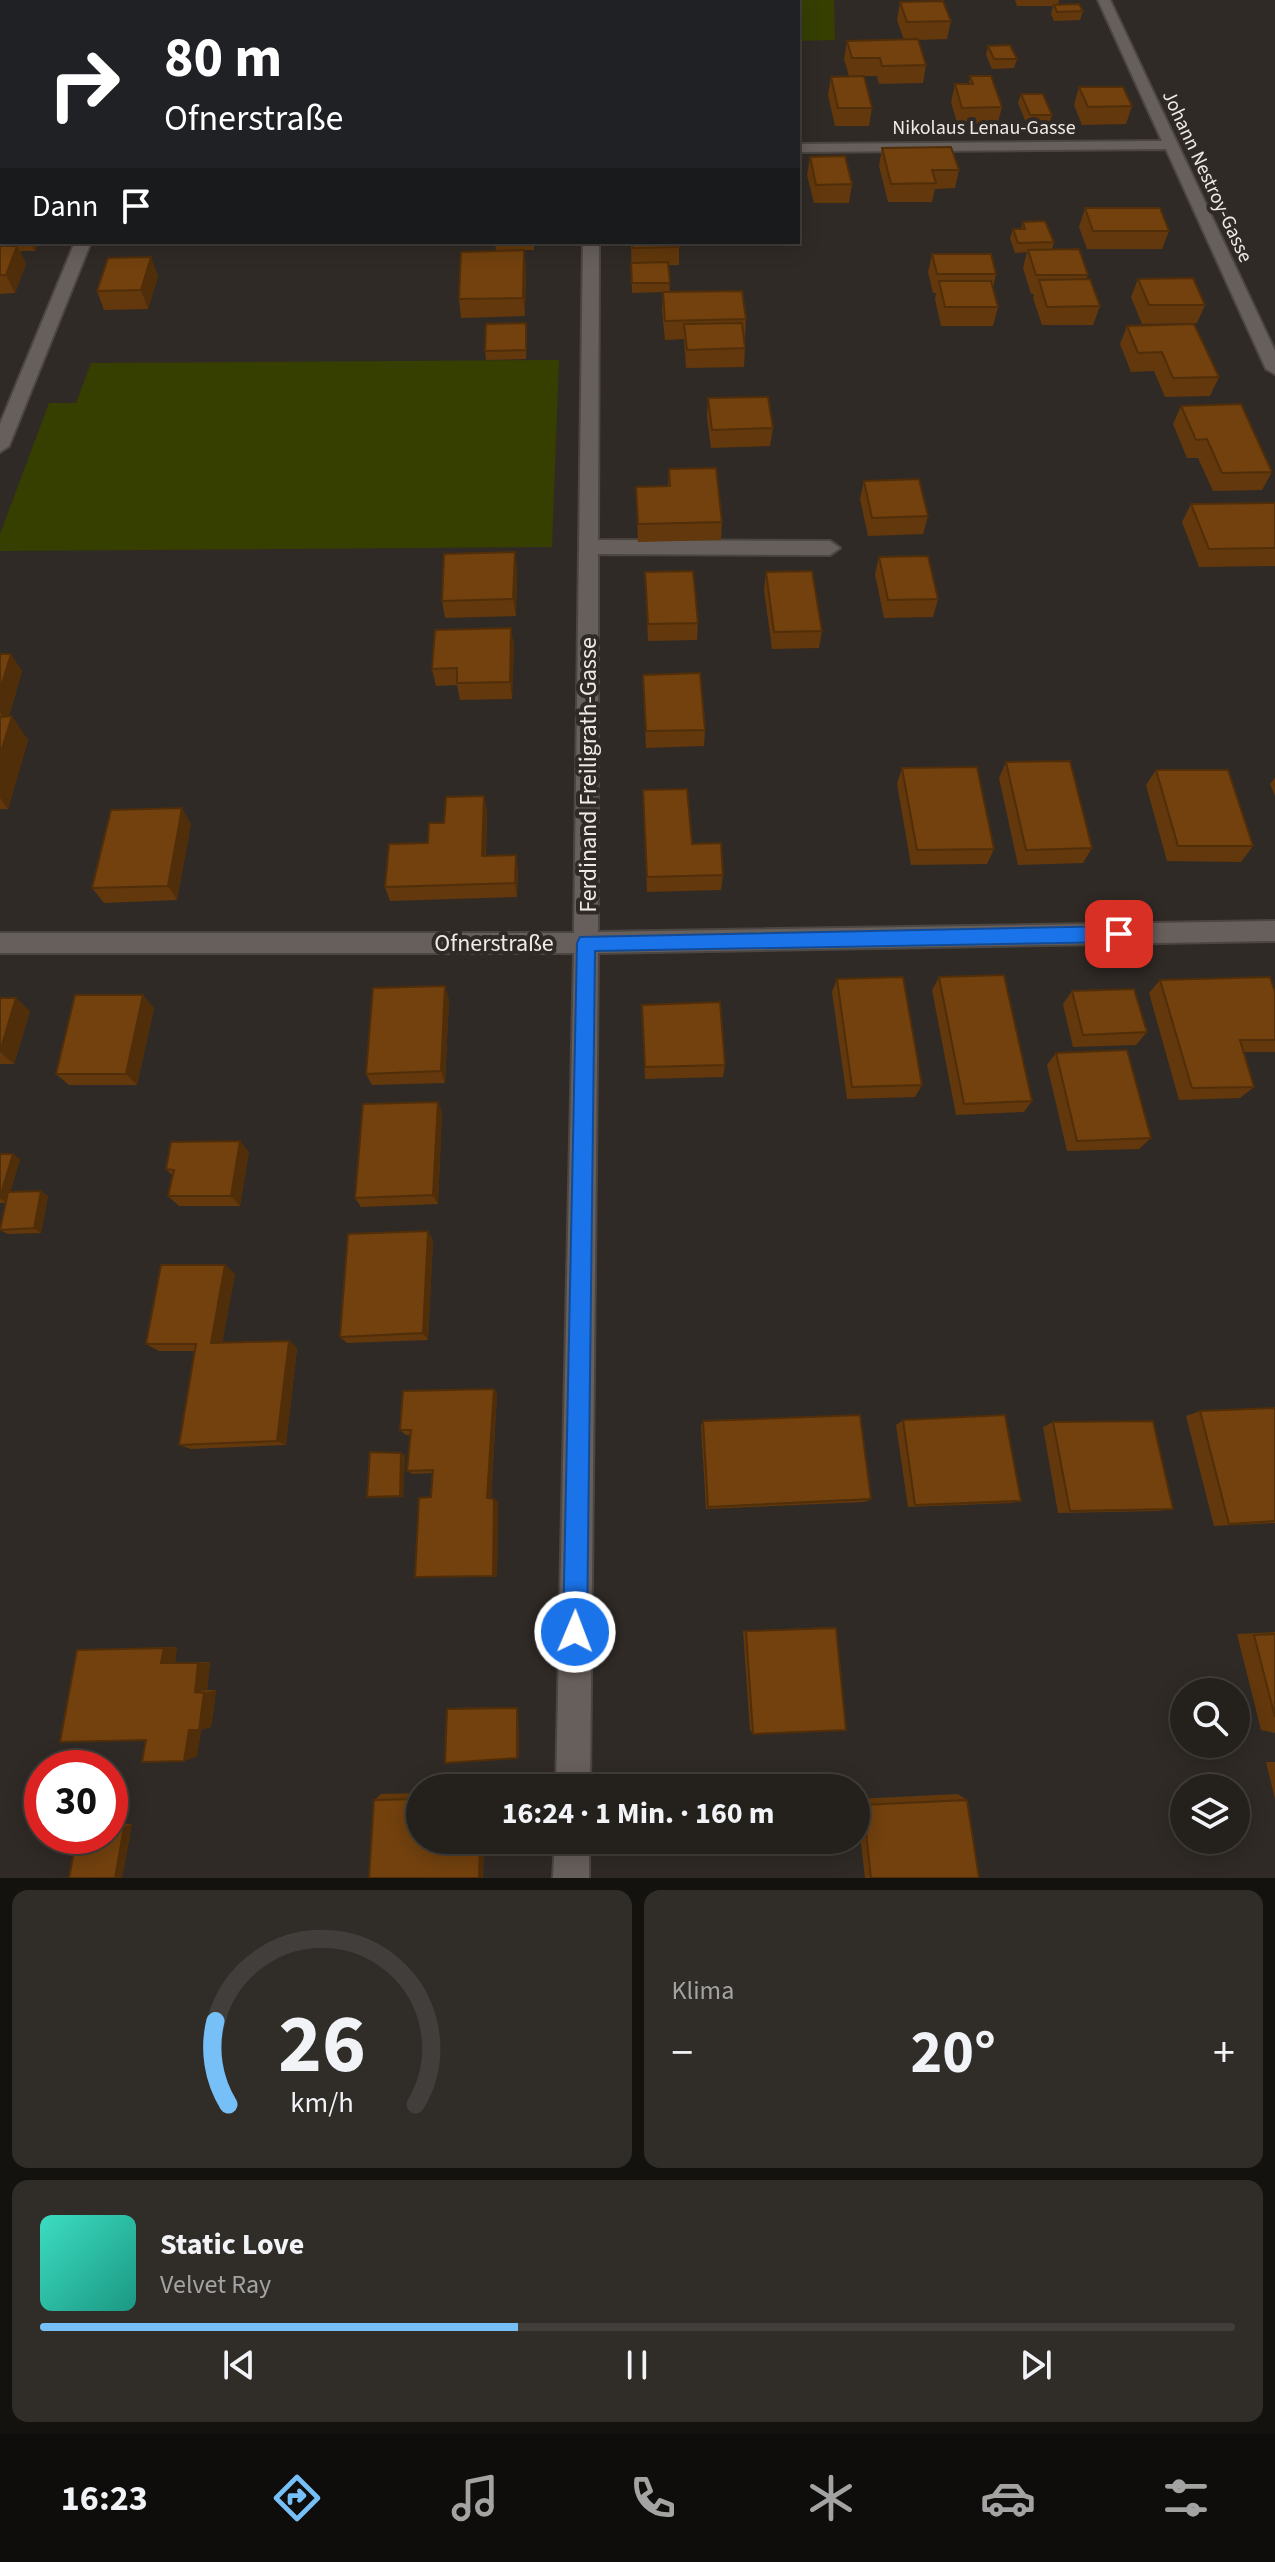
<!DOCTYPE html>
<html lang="de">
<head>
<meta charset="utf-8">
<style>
	:root { --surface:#24201c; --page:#302d29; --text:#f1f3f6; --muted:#a3a3a3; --line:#413e3b; --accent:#77c0f7 }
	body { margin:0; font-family:"Source Sans 3",sans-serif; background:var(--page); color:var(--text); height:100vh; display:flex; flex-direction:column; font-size:30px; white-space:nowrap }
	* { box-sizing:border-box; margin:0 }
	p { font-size:26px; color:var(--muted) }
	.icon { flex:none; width:44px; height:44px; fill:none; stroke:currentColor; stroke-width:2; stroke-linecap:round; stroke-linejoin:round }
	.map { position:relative; height:1878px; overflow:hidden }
	.panel { display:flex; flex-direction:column; gap:12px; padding:12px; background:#14120f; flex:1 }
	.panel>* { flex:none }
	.banner { position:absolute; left:0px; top:0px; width:800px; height:244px; box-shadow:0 4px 20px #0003,0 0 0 2px var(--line); background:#202124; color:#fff; overflow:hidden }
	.tools { position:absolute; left:1170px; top:1678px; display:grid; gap:16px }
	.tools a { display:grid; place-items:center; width:80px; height:80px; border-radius:50%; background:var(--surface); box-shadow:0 4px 20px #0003,0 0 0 2px var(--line); font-size:40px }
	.speed { position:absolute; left:24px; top:1750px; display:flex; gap:16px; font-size:40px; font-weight:700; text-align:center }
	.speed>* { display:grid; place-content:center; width:104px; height:104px; border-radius:50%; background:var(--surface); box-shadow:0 4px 20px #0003,0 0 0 2px var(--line); line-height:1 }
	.speed .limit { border:12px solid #d22; background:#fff; color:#111 }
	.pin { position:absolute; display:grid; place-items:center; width:68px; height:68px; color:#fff; margin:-34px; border-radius:16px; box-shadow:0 4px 12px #0006 }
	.me { position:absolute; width:88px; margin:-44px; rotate:1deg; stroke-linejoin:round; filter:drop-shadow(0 0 6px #0008) }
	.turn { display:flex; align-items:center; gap:28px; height:168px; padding:0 32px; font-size:36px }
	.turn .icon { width:104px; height:104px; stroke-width:2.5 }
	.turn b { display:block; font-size:56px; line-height:68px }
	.then { display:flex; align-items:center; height:76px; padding:0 32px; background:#0003; gap:16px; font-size:30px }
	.big { font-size:60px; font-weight:700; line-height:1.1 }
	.panel .widget { flex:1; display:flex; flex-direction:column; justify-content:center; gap:12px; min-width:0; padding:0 28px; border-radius:16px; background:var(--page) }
	.panel .dial { align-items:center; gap:0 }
	.dial svg { height:208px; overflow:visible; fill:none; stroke:var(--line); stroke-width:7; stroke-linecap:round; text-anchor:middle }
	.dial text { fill:var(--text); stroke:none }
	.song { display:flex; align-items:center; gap:24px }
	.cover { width:96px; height:96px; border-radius:12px; background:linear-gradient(135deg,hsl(170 70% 55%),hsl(170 70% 35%)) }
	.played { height:8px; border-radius:4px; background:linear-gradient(90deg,var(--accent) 40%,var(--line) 40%) }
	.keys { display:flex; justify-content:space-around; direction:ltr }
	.heat { display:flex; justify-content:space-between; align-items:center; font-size:44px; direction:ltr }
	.panel .tiles { flex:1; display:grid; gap:12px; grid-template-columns:1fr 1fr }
	.widget:last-child { grid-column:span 2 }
	.trip { position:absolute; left:406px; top:1774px; width:464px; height:80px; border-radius:40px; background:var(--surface); box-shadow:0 4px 20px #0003,0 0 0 2px var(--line); font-weight:700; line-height:80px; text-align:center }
	.dock { display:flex; height:128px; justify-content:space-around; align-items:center; background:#0e0d0b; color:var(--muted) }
	.dock .icon { width:56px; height:56px }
	.dock .active { color:var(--accent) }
	.dock b { font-size:36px; color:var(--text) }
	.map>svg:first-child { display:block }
</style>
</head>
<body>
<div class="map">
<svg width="1275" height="1878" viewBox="0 0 1275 1878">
	<rect width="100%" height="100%" fill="#302a26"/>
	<g fill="#363f00">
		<path d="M609,0H834L835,40L798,41V2Z"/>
		<path d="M559,360L552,547L0,551V534L49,403H76L91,363Z"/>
	</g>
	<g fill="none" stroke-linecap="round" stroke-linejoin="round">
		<defs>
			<g id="minor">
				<rect x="590" y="0" width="12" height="2"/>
				<path d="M1098,0H1110L1275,351V374L1266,369L1166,149L798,152V144L1162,141Z"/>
				<rect x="0" y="149" width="2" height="8"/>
				<path d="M75,242H91L9,446L0,452V424Z"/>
				<path d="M583,242H599L598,540L830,541L840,548L830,555L598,554V932L1275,921V941L598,953L590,1788H556L574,953H0V933H574Z"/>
				<path d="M555,1840H589V1878H553Z"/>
			</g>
		</defs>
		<use href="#minor" stroke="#4c4643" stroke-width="4"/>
		<use href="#minor" fill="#675f5b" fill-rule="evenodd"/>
	</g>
	<g fill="#62380c">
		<path d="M1015,0H1059L1058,5L1083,11L1080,20L1054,21L1051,14L1053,6H1017Z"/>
		<path d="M900,2L951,21L947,39L918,40L926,65L923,83L879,84L877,76H864L872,108L869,126H835L828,95L831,77L849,76L844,59L847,41L904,40L897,20Z"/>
		<path d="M988,46L1017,59L1014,68L992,69L986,55Z"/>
		<path d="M970,76L1002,107L997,126H958L951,102L955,84H969Z"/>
		<path d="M1079,87L1132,106L1126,124L1082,125L1074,105Z"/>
		<path d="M2,88V128H0V92Z"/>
		<path d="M1021,94L1052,115L1049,124L1027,125L1018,103Z"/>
		<path d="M882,148L959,170L955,188L935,189L932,202H888L879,166Z"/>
		<rect x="0" y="154" width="2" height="43"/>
		<path d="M810,157L852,184L849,203H814L807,175Z"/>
		<path d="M0,208H2V242H38L35,251H20L26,264L15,293L0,294Z"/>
		<path d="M1085,208L1169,231L1162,249H1087L1079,227Z"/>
		<path d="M1023,222L1054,242L1052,250L1088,275L1086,279L1100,306L1093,325H1042L1033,298L1034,294H1031L1023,268L1027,252L1015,253L1010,238L1013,229H1021Z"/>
		<path d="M495,242H534V250H524L526,269L525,316L461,318L459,299L496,251Z"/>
		<path d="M631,242H679V265H668L670,292L746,319L745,338H744L745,348L744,367L686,368L684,339L665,340L662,311L663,292L632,293Z"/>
		<path d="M932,254L996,274L993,288L998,307L993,326H941L935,299L936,293H933L928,272Z"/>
		<path d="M158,276L148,309L104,310L97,291Z"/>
		<path d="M1138,279L1205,305L1197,323L1142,324L1131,297Z"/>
		<path d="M1127,326L1219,377L1210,396L1165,397L1154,371L1131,372L1120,344Z"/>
		<path d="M527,332L526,359L486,360L485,351Z"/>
		<path d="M708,398L773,428L770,446L711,448L707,417Z"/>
		<path d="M1181,406L1272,472L1262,490L1213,491L1198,458H1187L1173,424Z"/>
		<path d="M669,469L722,522L721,540L638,542L636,487L668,486Z"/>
		<path d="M864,481L928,516L923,534L868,536L860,499Z"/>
		<path d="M1275,503V566L1199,567L1182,522L1191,504Z"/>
		<path d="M515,552L517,570L516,616L445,618L442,601Z"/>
		<path d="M879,557L938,599L933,617L884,618L875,574Z"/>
		<path d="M645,572L698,623L697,640L648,641Z"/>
		<path d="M766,572L822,631L819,648L772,649L764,590Z"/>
		<path d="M514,645L512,699L460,700L457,685L436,686L432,669Z"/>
		<path d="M0,654L22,671L9,716L28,740L8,809H0Z"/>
		<path d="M643,675L705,730L704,746L646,748Z"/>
		<path d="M1006,762L1092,848L1083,863L1018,865L999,778Z"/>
		<path d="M902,768L994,849L987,864L911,865L897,784Z"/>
		<path d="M1156,770L1253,846L1241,862L1167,861L1146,785Z"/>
		<path d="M1275,778V796L1270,784Z"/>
		<path d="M643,790L692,844L723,875L721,890L647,892Z"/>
		<path d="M484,796L487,812L486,856L518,870L517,897L390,901L385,887L428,843L444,823Z"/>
		<path d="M191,824L177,900L104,903L92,888Z"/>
		<path d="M939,977L1032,1101L1024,1112L956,1115L932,990Z"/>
		<path d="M837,979L922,1085L915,1097L847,1099L832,992Z"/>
		<path d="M1160,980L1275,992V1052H1243L1254,1087L1240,1098L1179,1100L1149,993Z"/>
		<path d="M1072,991L1147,1032L1136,1045L1073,1047L1063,1004Z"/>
		<path d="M0,998L30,1011L14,1064H0Z"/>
		<path d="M449,999L445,1083L372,1085L366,1074Z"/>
		<path d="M642,1005L725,1065L723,1077L645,1079Z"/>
		<path d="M154,1008L137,1085H69L56,1074Z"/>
		<path d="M1056,1053L1151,1138L1139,1149L1067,1151L1047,1065Z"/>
		<path d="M438,1102L442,1113L438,1204L361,1207L355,1198Z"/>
		<path d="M249,1152L240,1206H179L168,1196L172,1175L166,1169Z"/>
		<path d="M0,1154L20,1159L10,1192L48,1196L41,1233L8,1234L0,1230L6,1203H0Z"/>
		<path d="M433,1240L428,1340L347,1343L340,1337Z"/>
		<path d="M225,1265L235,1274L222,1343L289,1341L297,1348L286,1445L191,1449L179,1445L195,1351H159L146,1344Z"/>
		<path d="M494,1389L497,1394L491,1499L498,1502L497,1577H415L431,1497L432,1473L413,1474L407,1471L410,1435H406L400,1430Z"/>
		<path d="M1275,1408V1523L1214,1526L1186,1416L1200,1411Z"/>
		<path d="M903,1420L1021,1501L1011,1503L908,1507L896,1425Z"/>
		<path d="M703,1421L871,1499L865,1502L706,1509L701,1426Z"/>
		<path d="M1053,1422L1173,1509L1159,1511L1058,1513L1043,1427Z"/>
		<path d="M401,1453L405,1455L403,1497L371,1498L367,1497Z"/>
		<path d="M830,1627L836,1628L753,1734L750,1730L743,1631Z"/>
		<path d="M1275,1632V1733L1261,1730L1237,1634Z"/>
		<path d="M177,1647L175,1662H210L207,1690H216L211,1727L201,1730L197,1756L184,1761L146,1740L77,1650Z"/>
		<path d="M518,1707L519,1756L447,1709L450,1708Z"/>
		<path d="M1266,1762H1275V1799Z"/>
		<path d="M420,1793V1840L374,1800L381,1794Z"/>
		<path d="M958,1794L967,1800L979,1878H865L856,1799Z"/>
		<path d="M110,1823L132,1824L122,1878L110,1836Z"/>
	</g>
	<g fill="#502e0a">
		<path d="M31,242H38L35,251Z"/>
		<path d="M17,246L26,264L15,293L6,275Z"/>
		<path d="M524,250L526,269L525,316L523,298Z"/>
		<path d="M151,257L158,276L148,309L141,290Z"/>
		<path d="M515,552L517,570L516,616L513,599Z"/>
		<path d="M511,628L514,645L512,699L510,682Z"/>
		<path d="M11,654L22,671L7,722L0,712V690Z"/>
		<path d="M12,716L28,740L8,809L0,798V755Z"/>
		<path d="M484,796L487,812L485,871L482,856Z"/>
		<path d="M182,808L191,824L177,900L168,886Z"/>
		<path d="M516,855L518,870L517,897L515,883Z"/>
		<path d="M445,986L449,999L445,1083L441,1071Z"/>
		<path d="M143,995L154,1008L137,1085L126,1074Z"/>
		<path d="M16,998L30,1011L14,1064L0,1052Z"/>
		<path d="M438,1102L442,1113L438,1204L433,1195Z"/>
		<path d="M240,1141L249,1152L240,1206L231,1196Z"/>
		<path d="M13,1154L20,1159L7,1203L0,1198Z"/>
		<path d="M41,1191L48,1196L41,1233L34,1228Z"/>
		<path d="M428,1231L433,1240L428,1340L423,1333Z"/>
		<path d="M225,1265L235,1274L221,1350L211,1343Z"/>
		<path d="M289,1341L297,1348L286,1445L277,1441Z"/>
		<path d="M494,1389L497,1394L491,1501L487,1498Z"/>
		<path d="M401,1453L405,1455L403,1497L400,1496Z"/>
		<path d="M494,1499L498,1502L497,1577L493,1576Z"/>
		<path d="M177,1647L175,1662L161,1663L164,1648Z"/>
		<path d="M210,1662L207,1690L195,1692L198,1663Z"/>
		<path d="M216,1690L211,1727L201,1730L197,1756L184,1761L189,1730L204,1693Z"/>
		<path d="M518,1707L519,1756L517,1758V1708Z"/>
		<path d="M132,1824L122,1878H115L124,1827Z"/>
		<path d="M480,1840H485L483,1878H479Z"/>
	</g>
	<g fill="#72410e" stroke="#502e0a" stroke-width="2">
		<path d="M68,0H124L123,2H67Z"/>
		<path d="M203,0H246V2H202Z"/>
		<path d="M943,1L951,21L907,22L900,2Z"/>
		<path d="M1079,4L1083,11L1057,12L1054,5Z"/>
		<path d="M918,39L926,65L882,66L880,58H852L847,41Z"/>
		<path d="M1010,45L1017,59H994L988,46Z"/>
		<path d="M864,76L872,108H838L831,77Z"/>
		<path d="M970,76H991L1002,107L962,108L955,84H973Z"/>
		<path d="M1079,87H1123L1132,106L1088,107Z"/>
		<path d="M2,88V109H0V92Z"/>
		<path d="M1021,94H1043L1052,115H1030Z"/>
		<path d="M951,147L959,170H932L936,183L891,184L882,148Z"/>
		<rect x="0" y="154" width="2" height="24"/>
		<path d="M845,156L852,184L816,185L810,157Z"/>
		<rect x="0" y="208" width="2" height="25"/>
		<path d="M1085,208H1160L1169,231H1093Z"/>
		<path d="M1045,221L1054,242L1018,243L1013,229H1025L1023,222Z"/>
		<path d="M632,242H679V247L633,248Z"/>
		<path d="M0,246H17L6,275H0Z"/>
		<path d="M1079,249L1088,275H1036L1028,250Z"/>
		<path d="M524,250L523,298L459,299L461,252Z"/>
		<path d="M932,254H991L996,274H937Z"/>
		<path d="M151,257L141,290L97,291L108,258Z"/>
		<path d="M668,262L670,283H632L631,263Z"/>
		<path d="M1193,278L1205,305H1149L1138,279Z"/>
		<path d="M1090,279L1100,306L1047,307L1039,280Z"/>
		<path d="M939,281H991L998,307H945Z"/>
		<path d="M742,291L746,319L665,321L663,292Z"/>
		<path d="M526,323V350L485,351L486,324Z"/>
		<path d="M742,323L745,348L687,350L684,324Z"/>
		<path d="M1194,324L1219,377L1173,378L1162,352L1138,353L1127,326Z"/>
		<path d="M768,397L773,428L712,430L708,398Z"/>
		<path d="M1241,404L1272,472L1222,473L1207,439L1196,440L1181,406Z"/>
		<path d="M716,468L722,522L638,524L636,487L670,486L669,469Z"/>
		<path d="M919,479L928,516L872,518L864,481Z"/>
		<path d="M1275,503V548L1209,549L1191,504Z"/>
		<path d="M515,552L513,599L442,601L444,554Z"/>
		<path d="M928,556L938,599L888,600L879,557Z"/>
		<path d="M693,571L698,623L648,624L645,572Z"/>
		<path d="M812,571L822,631L774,632L766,572Z"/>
		<path d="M511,628L510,682L457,683V668L432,669L435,630Z"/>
		<path d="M0,654H11L0,690Z"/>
		<path d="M700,673L705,730L646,731L643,675Z"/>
		<path d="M12,716L0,755V717Z"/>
		<path d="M1070,761L1092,848L1026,850L1006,762Z"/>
		<path d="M977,767L994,849L917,850L902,768Z"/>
		<path d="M1156,770H1228L1253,846H1178Z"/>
		<path d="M687,789L692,844L721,843L723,875L647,877L643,790Z"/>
		<path d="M484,796L482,856L516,855L515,883L385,887L389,844L428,843L429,823H444L446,797Z"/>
		<path d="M182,808L168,886L92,888L111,810Z"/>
		<path d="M1004,975L1032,1101L964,1104L939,977Z"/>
		<path d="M903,977L922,1085L852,1087L837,979Z"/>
		<path d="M1270,977L1275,992V1040H1240L1254,1087L1192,1088L1160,980Z"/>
		<path d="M445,986L441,1071L366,1074L373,988Z"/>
		<path d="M1134,989L1147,1032L1083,1035L1072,991Z"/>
		<path d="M75,995H143L126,1074H56Z"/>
		<path d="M0,998H16L0,1051Z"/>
		<path d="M720,1002L725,1065L645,1067L642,1005Z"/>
		<path d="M1127,1050L1151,1138L1077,1141L1056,1053Z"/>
		<path d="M438,1102L433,1195L355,1198L363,1104Z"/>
		<path d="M240,1141L231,1196H168L174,1170L166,1169L171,1142Z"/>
		<path d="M0,1154H13L0,1197Z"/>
		<path d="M41,1191L34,1228L0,1230L8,1192Z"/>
		<path d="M428,1231L423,1333L340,1337L348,1234Z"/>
		<path d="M161,1265H225L211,1343L289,1341L277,1441L179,1445L196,1344H146Z"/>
		<path d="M494,1389L487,1498L494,1499L493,1576L415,1577L419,1498L431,1497L433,1470L407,1471L411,1430H400L403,1391Z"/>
		<path d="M1275,1408V1521L1229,1524L1200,1411Z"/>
		<path d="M860,1415L871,1499L708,1507L703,1421Z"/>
		<path d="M1005,1415L1021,1501L915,1505L903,1420Z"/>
		<path d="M1153,1421L1173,1509L1070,1511L1053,1422Z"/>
		<path d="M370,1452L401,1453L400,1496L367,1497Z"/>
		<path d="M836,1628L846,1730L753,1734L746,1631Z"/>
		<path d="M1275,1634V1717L1254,1635Z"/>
		<path d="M164,1648L161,1663H198L195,1692L204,1693L199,1730H189L184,1761L142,1762L146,1740L60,1742L77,1650Z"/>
		<path d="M517,1708V1758L445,1763L447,1709Z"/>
		<path d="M420,1799V1840H480L479,1878H369L374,1800Z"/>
		<path d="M967,1800L979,1878H871L863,1805Z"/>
		<path d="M110,1827H124L115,1878H69L77,1836H110Z"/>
	</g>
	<path fill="#1a73e8" stroke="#114b97" stroke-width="2" d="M1119,926L1125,928L1128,934L1125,940L1119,942L595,951L587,1632L584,1640L575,1644L566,1640L563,1632L577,943L580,937Z"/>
	<g text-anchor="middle" stroke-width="8" stroke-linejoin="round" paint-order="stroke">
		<g font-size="20" fill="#efeae8" stroke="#302a26">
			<text x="984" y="134">Nikolaus Lenau-Gasse</text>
			<text transform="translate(1208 176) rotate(65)" y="7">Johann Nestroy-Gasse</text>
		</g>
		<g font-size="24" fill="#efeae8" stroke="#302a26">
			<text transform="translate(588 775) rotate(-90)" y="8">Ferdinand Freiligrath-Gasse</text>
			<text x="494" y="951">Ofnerstraße</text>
		</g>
	</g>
</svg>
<div class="tools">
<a><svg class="icon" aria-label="search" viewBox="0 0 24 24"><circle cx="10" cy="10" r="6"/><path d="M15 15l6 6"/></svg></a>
<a><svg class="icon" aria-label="layers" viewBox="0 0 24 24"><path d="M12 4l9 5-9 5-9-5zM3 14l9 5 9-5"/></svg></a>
</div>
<div class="speed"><div class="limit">30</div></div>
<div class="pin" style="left:1119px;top:934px;background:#d93025"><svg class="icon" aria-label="arrive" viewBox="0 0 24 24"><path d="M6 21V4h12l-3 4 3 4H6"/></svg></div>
<svg class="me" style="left:575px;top:1632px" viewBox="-20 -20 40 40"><circle r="17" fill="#1a73e8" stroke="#fff" stroke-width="3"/><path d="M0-11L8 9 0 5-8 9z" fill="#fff"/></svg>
<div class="trip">16:24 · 1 Min. · 160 m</div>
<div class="banner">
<div class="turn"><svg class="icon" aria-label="right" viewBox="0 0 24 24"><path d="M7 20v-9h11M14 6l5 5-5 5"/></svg><div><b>80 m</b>Ofnerstraße</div></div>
<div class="then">Dann<svg class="icon" aria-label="arrive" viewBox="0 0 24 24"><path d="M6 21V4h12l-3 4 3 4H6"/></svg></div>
</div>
</div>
<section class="panel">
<div class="tiles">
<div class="widget dial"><svg viewBox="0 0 100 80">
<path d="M14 69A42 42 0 1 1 86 69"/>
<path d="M14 69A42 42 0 0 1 9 37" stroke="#77c0f7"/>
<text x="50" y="56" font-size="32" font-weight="700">26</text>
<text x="50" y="72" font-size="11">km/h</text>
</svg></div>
<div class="widget"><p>Klima</p>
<div class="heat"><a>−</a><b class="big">20°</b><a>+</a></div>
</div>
<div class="widget">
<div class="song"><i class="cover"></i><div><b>Static Love</b><p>Velvet Ray</p></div></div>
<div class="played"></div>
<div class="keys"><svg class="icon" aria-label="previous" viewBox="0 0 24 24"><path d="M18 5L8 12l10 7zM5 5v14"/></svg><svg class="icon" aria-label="pause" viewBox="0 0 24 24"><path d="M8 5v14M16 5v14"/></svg><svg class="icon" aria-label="next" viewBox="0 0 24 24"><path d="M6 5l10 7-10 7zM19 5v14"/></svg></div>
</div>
</div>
</section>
<nav class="dock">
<b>16:23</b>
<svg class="icon active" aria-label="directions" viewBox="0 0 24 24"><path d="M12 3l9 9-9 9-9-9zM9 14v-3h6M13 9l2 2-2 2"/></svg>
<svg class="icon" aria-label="music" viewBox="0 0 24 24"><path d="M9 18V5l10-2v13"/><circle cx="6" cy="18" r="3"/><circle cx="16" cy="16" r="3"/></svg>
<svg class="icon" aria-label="phone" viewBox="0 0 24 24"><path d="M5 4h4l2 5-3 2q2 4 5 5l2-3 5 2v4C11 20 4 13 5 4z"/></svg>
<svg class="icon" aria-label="climate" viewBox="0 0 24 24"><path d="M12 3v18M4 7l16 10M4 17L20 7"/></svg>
<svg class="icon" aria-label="car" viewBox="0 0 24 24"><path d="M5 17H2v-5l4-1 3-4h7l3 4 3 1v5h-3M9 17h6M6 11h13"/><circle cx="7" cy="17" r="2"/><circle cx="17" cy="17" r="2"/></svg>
<svg class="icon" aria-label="filters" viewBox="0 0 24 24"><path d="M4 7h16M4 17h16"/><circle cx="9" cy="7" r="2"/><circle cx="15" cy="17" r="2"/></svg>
</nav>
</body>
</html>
